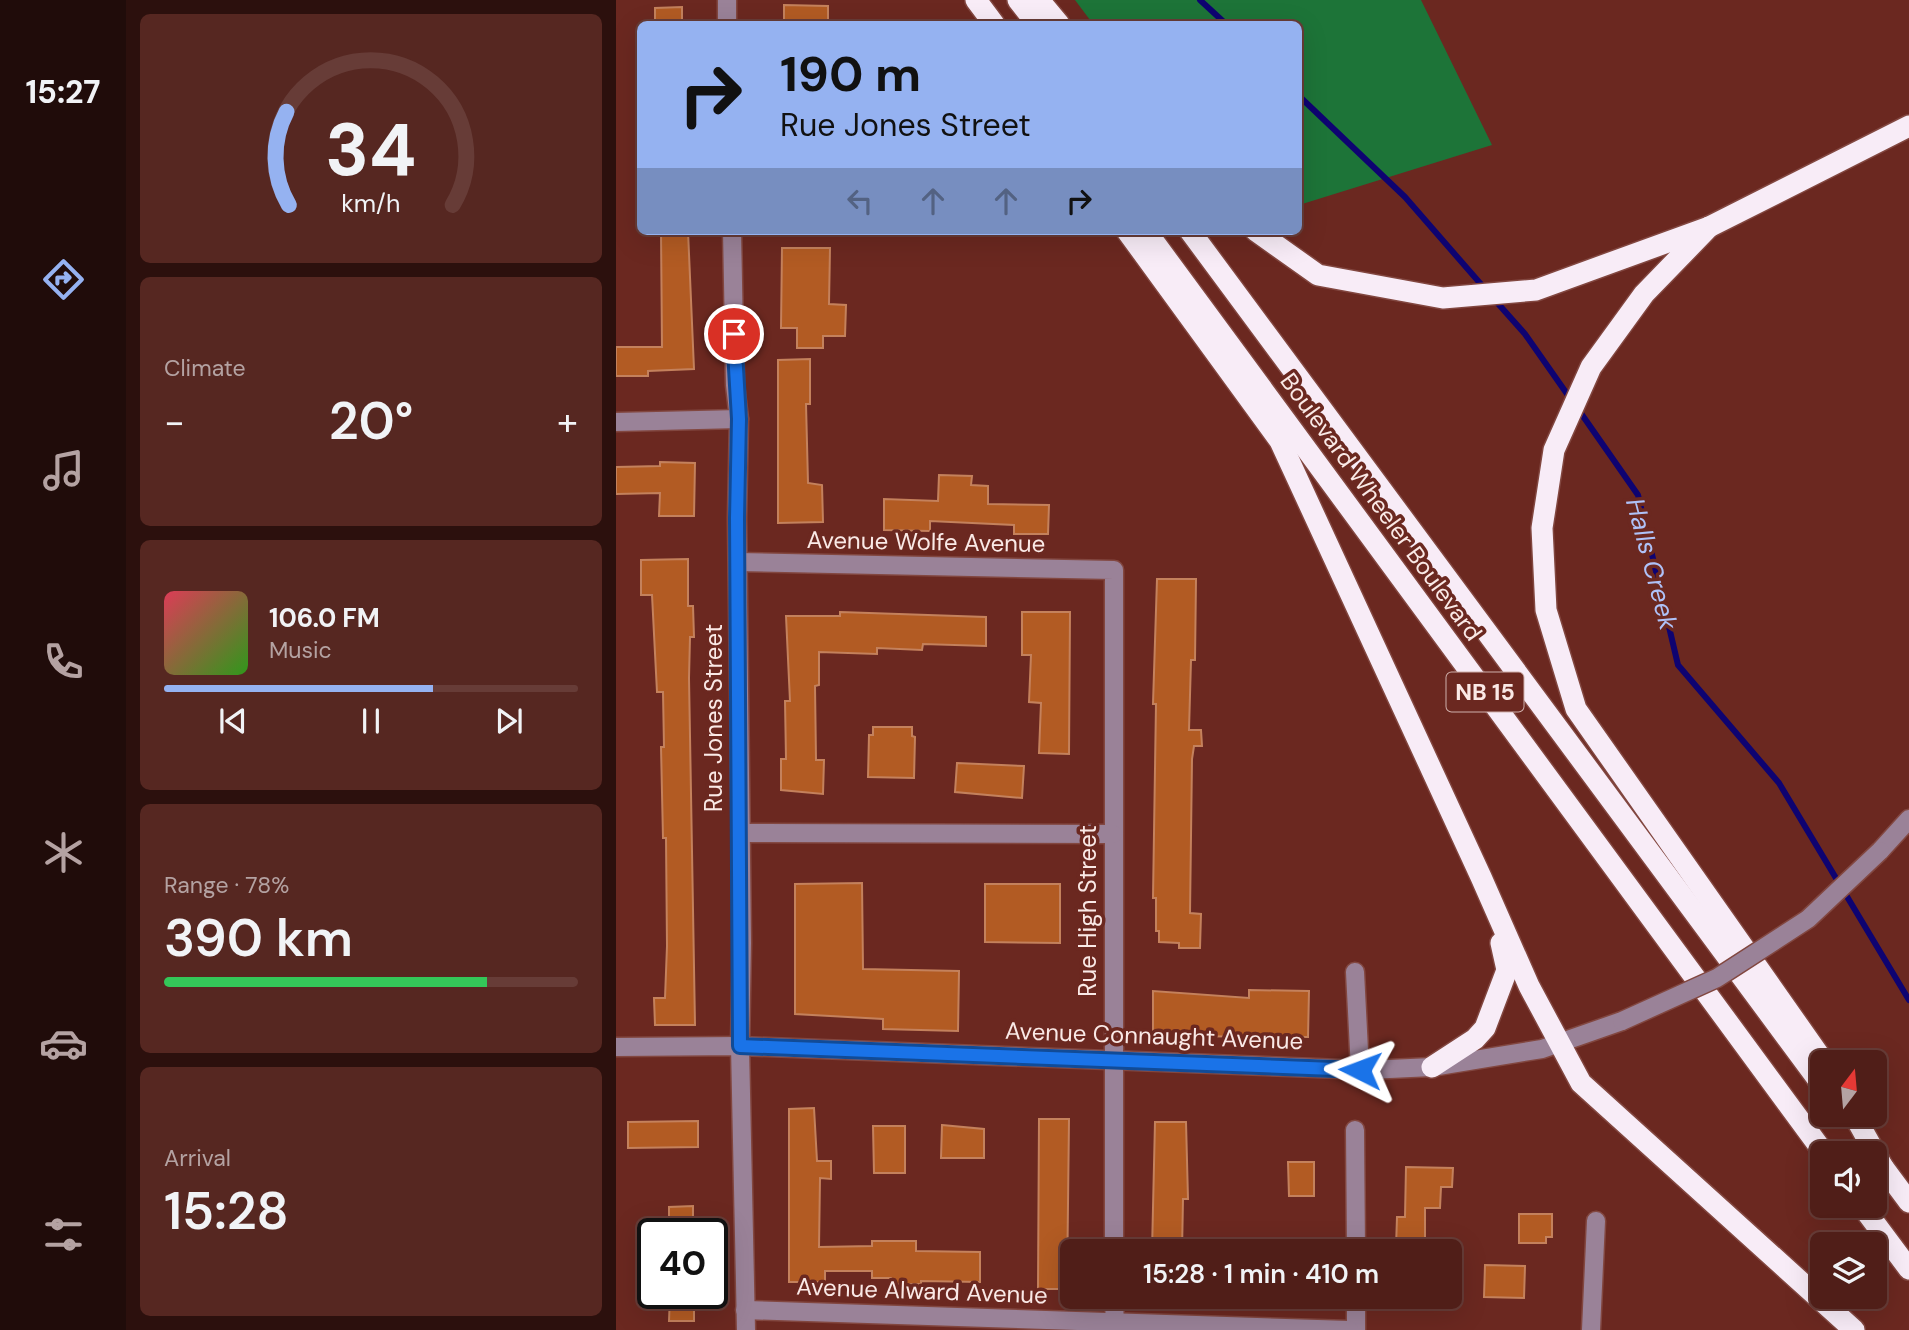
<!DOCTYPE html>
<html lang="en">
<head>
<meta charset="utf-8">
<style>
	:root { --surface:#501e18; --page:#562721; --text:#f1f3f6; --muted:#b4a2a2; --line:#673c37; --accent:#95b2f1 }
	body { margin:0; font-family:"DM Sans",sans-serif; background:var(--page); color:var(--text); height:100vh; display:flex; flex-direction:column; font-size:26px; white-space:nowrap }
	* { box-sizing:border-box; margin:0 }
	p { font-size:23px; color:var(--muted) }
	.icon { flex:none; width:38px; height:38px; fill:none; stroke:currentColor; stroke-width:2; stroke-linecap:round; stroke-linejoin:round }
	.map { position:relative; flex:1; overflow:hidden }
	.details { display:flex; flex-direction:column; gap:14px; padding:14px; background:#2c100d; width:490px }
	.details>* { flex:none }
	.hud { position:absolute; left:21px; top:21px; width:665px; height:214px; border-radius:10px; box-shadow:0 7px 28px #0002,0 0 0 2px var(--line); background:#95b2f1; color:#111; overflow:hidden }
	.needle { width:46px; rotate:16deg }
	.buttons { position:absolute; left:1194px; top:1050px; display:grid; gap:14px }
	.buttons a { display:grid; place-items:center; width:77px; height:77px; border-radius:10px; background:var(--surface); box-shadow:0 7px 28px #0002,0 0 0 2px var(--line); font-size:35px }
	.speed { position:absolute; left:21px; top:1218px; display:flex; gap:14px; font-size:35px; font-weight:700; text-align:center }
	.speed>* { display:grid; place-content:center; width:91px; height:91px; border-radius:50%; background:var(--surface); box-shadow:0 7px 28px #0002,0 0 0 2px var(--line); line-height:1 }
	.speed .limit { border:4px solid #111; border-radius:10px; background:#fff; color:#111 }
	.pin { position:absolute; display:grid; place-items:center; width:60px; height:60px; color:#fff; margin:-30px; border:4px solid #fff; border-radius:50%; box-shadow:0 2px 7px #0007 }
	.me { position:absolute; width:77px; margin:-38px; rotate:273deg; stroke-linejoin:round; filter:drop-shadow(0 0 5px #0008) }
	.turn { display:flex; align-items:center; gap:24px; height:147px; padding:0 28px; font-size:32px }
	.turn .icon { width:91px; height:91px; stroke-width:2.5 }
	.turn b { display:block; font-size:49px; line-height:60px }
	.lanes { display:flex; align-items:center; height:66px; padding:0 28px; background:#0003; justify-content:center; gap:35px; direction:ltr }
	.lanes .off { opacity:.35 }
	.big { font-size:52px; font-weight:600; line-height:1.1 }
	.details .card { flex:1; display:flex; flex-direction:column; justify-content:center; gap:10px; min-width:0; padding:0 24px; border-radius:10px; background:var(--page) }
	.details .dial { align-items:center; gap:0 }
	.dial svg { height:182px; overflow:visible; fill:none; stroke:var(--line); stroke-width:7; stroke-linecap:round; text-anchor:middle }
	.dial text { fill:var(--text); stroke:none }
	.song { display:flex; align-items:center; gap:21px }
	.cover { width:84px; height:84px; border-radius:10px; background:linear-gradient(135deg,hsl(350 70% 55%),hsl(110 70% 35%)) }
	.played { height:7px; border-radius:4px; background:linear-gradient(90deg,var(--accent) 65%,var(--line) 65%) }
	.keys { display:flex; justify-content:space-around; direction:ltr }
	.heat { display:flex; justify-content:space-between; align-items:center; font-size:38px; direction:ltr }
	.charge { height:10px; border-radius:5px; background:linear-gradient(90deg,#34c759 78%,var(--line) 0) }
	.trip { position:absolute; left:444px; top:1239px; width:402px; height:70px; border-radius:10px; background:var(--surface); box-shadow:0 7px 28px #0002,0 0 0 2px var(--line); font-weight:600; line-height:70px; text-align:center }
	main { display:flex; flex:1; min-height:0 }
	.tabs { display:flex; flex-direction:column; width:126px; justify-content:space-around; align-items:center; background:#200c0a; color:var(--muted) }
	.tabs .icon { width:49px; height:49px }
	.tabs .active { color:var(--accent) }
	.tabs b { font-size:32px; color:var(--text) }
	.map>svg:first-child { display:block }
</style>
</head>
<body>
<main>
<nav class="tabs">
<b>15:27</b>
<svg class="icon active" aria-label="directions" viewBox="0 0 24 24"><path d="M12 3l9 9-9 9-9-9zM9 14v-3h6M13 9l2 2-2 2"/></svg>
<svg class="icon" aria-label="music" viewBox="0 0 24 24"><path d="M9 18V5l10-2v13"/><circle cx="6" cy="18" r="3"/><circle cx="16" cy="16" r="3"/></svg>
<svg class="icon" aria-label="phone" viewBox="0 0 24 24"><path d="M5 4h4l2 5-3 2q2 4 5 5l2-3 5 2v4C11 20 4 13 5 4z"/></svg>
<svg class="icon" aria-label="climate" viewBox="0 0 24 24"><path d="M12 3v18M4 7l16 10M4 17L20 7"/></svg>
<svg class="icon" aria-label="car" viewBox="0 0 24 24"><path d="M5 17H2v-5l4-1 3-4h7l3 4 3 1v5h-3M9 17h6M6 11h13"/><circle cx="7" cy="17" r="2"/><circle cx="17" cy="17" r="2"/></svg>
<svg class="icon" aria-label="filters" viewBox="0 0 24 24"><path d="M4 7h16M4 17h16"/><circle cx="9" cy="7" r="2"/><circle cx="15" cy="17" r="2"/></svg>
</nav>
<section class="details">
<div class="card dial"><svg viewBox="0 0 100 80">
<path d="M14 69A42 42 0 1 1 86 69"/>
<path d="M14 69A42 42 0 0 1 13 28" stroke="#95b2f1"/>
<text x="50" y="56" font-size="32" font-weight="700">34</text>
<text x="50" y="72" font-size="11">km/h</text>
</svg></div>
<div class="card"><p>Climate</p>
<div class="heat"><a>−</a><b class="big">20°</b><a>+</a></div>
</div>
<div class="card">
<div class="song"><i class="cover"></i><div><b>106.0 FM</b><p>Music</p></div></div>
<div class="played"></div>
<div class="keys"><svg class="icon" aria-label="previous" viewBox="0 0 24 24"><path d="M18 5L8 12l10 7zM5 5v14"/></svg><svg class="icon" aria-label="pause" viewBox="0 0 24 24"><path d="M8 5v14M16 5v14"/></svg><svg class="icon" aria-label="next" viewBox="0 0 24 24"><path d="M6 5l10 7-10 7zM19 5v14"/></svg></div>
</div>
<div class="card"><p>Range · 78%</p><b class="big">390 km</b><div class="charge"></div></div>
<div class="card"><p>Arrival</p><b class="big">15:28</b></div>
</section>
<div class="map">
<svg width="1293" height="1330" viewBox="0 0 1293 1330">
	<rect width="100%" height="100%" fill="#6b2820"/>
	<path fill="#1d7438" d="M459,0H805L876,145L683,205L682,24H477Z"/>
	<g fill="none" stroke-linecap="round" stroke-linejoin="round">
		<g stroke="#0e0371" stroke-width="6">
			<path d="M584,0L610,24"/>
			<path d="M682,95L789,197L870,290"/>
			<path d="M877,298L909,334L956,401"/>
			<path d="M962,409L1022,495L1062,665L1163,783L1293,1000"/>
		</g>
	</g>
	<g fill="#b25b23" stroke="#c4815c" stroke-width="2">
		<path d="M168,5L212,6V24H168Z"/>
		<path d="M66,7V24H39V8Z"/>
		<path d="M45,231H72L78,369L32,371V376H0V347H46Z"/>
		<path d="M166,248H214L213,304L230,305L229,336H207V348H181V328H165Z"/>
		<path d="M194,359V404H190L192,483L206,485L207,522L162,523V360Z"/>
		<path d="M44,462L79,463L78,516H43L44,493L0,494V467L44,466Z"/>
		<path d="M323,475L356,476L355,485L372,486V504L433,505L432,534H398V525L314,521V531L268,530V499L322,501Z"/>
		<path d="M72,559V606H77L78,637H74L73,678L79,1025H39L38,998H49L51,946L50,838H47L45,747H48L47,692H41L36,595H25V560Z"/>
		<path d="M541,579H580L579,660H575L573,730H585L586,746H578L576,759L574,913L585,914L584,948H563V943L543,942V931H540V898H537L540,704H537Z"/>
		<path d="M224,612L370,617V646L307,644L306,650L261,648V654L203,652V685L199,686L200,760H208L207,794L165,790V759H170L169,701H174L170,616H224Z"/>
		<path d="M406,612H454L453,754L423,753L425,703L413,702L415,655H406Z"/>
		<path d="M257,727H296V736L299,737L298,778L252,777L253,735H257Z"/>
		<path d="M341,763L408,766L406,798L339,792Z"/>
		<path d="M246,883L247,969L343,971L342,1031L267,1029V1019L179,1014V884Z"/>
		<path d="M369,884H444V943L369,942Z"/>
		<path d="M633,990L693,991L692,1037L537,1036V991L633,998Z"/>
		<path d="M198,1108L201,1161H215V1179L204,1178L203,1247L256,1246V1241H300V1251L364,1252V1282L305,1281V1284H275V1278H256V1271H209V1282H173V1109Z"/>
		<path d="M423,1119H453L451,1289H422Z"/>
		<path d="M82,1121V1147L12,1148V1122Z"/>
		<path d="M539,1122H570L572,1199H567L566,1251H536Z"/>
		<path d="M326,1125L368,1129V1158H325Z"/>
		<path d="M257,1126H289V1173H258Z"/>
		<path d="M672,1162H698V1196H673Z"/>
		<path d="M790,1167L837,1168L836,1187H825L824,1208H809V1247H780L781,1217H789Z"/>
		<path d="M77,1206V1231L53,1232V1207Z"/>
		<path d="M903,1214H936V1237H930V1243H903Z"/>
		<path d="M869,1265L909,1266L908,1298L868,1297Z"/>
		<path d="M54,1295H78V1321H53Z"/>
	</g>
	<g fill="none" stroke-linecap="round" stroke-linejoin="round">
		<defs>
			<g id="minor">
				<path d="M111,0V24"/>
				<path d="M116,231L119,385L123,419L121,518L126,943L124,1046L130,1330"/>
				<path d="M0,422L123,419"/>
				<path d="M122,562L498,570V1251"/>
				<path d="M125,833L497,834"/>
				<path d="M1264,851L1293,819"/>
				<path d="M739,972L744,1070"/>
				<path d="M0,1047L124,1046L752,1070L816,1067L926,1049L1006,1021"/>
				<path d="M739,1130L740,1251"/>
				<path d="M498,1297L499,1330"/>
				<path d="M740,1297V1330"/>
				<path d="M129,1310L733,1330"/>
				<path d="M975,1330L980,1221"/>
			</g>
			<g id="highway">
				<path d="M360,0L378,24"/>
				<path d="M402,0L421,24"/>
				<path d="M423,0L443,24"/>
				<path d="M1093,227L1028,294L975,367L938,450L926,528L930,610L960,709L1208,1062"/>
				<path d="M511,231L664,441L865,877L913,986L965,1083L1238,1330"/>
				<path d="M530,231L1208,1153"/>
				<path d="M574,231L1206,1085"/>
				<path d="M640,231L702,275L827,298L920,290L1093,227L1293,126"/>
				<path d="M816,1067L859,1039L869,1028L891,970L885,943"/>
				<path d="M1238,1115L1268,1169"/>
				<path d="M1261,1159L1293,1202"/>
				<path d="M1246,1206L1293,1269"/>
			</g>
		</defs>
		<use href="#minor" stroke="#824740" stroke-width="21"/>
		<use href="#highway" stroke="#824740" stroke-width="24"/>
		<use href="#minor" stroke="#9a8298" stroke-width="18"/>
		<use href="#highway" stroke="#f8ecf7" stroke-width="21"/>
		<defs>
			<path id="minor-bridge" d="M1006,1021L1101,978L1192,919L1264,851"/>
		</defs>
		<use href="#minor-bridge" stroke="#824740" stroke-width="21" stroke-linecap="butt"/>
		<use href="#minor-bridge" stroke="#9a8298" stroke-width="18"/>
	</g>
	<g fill="none" stroke-linecap="round" stroke-linejoin="round">
		<defs>
			<path id="route" d="M118,334L123,419L121,518L124,1046L744,1070"/>
		</defs>
		<use href="#route" stroke="#114b97" stroke-width="18"/>
		<use href="#route" stroke="#1a73e8" stroke-width="12"/>
	</g>
	<g text-anchor="middle" stroke-width="7" stroke-linejoin="round" paint-order="stroke">
		<rect fill="#6b2820" stroke="#cfafab" stroke-width="2" x="830.5" y="672.5" width="77" height="39" rx="5"/>
		<g font-size="23" font-weight="bold" fill="#fae9e6">
			<text x="869" y="700">NB 15</text>
		</g>
		<g font-size="24" fill="#fae9e6" stroke="#6b2820">
			<text transform="translate(765 507) rotate(54)" y="8">Boulevard Wheeler Boulevard</text>
			<text transform="translate(310 542) rotate(1)" y="8">Avenue Wolfe Avenue</text>
			<text transform="translate(98 718) rotate(-90)" y="8">Rue Jones Street</text>
			<text transform="translate(472 911) rotate(-90)" y="8">Rue High Street</text>
			<text transform="translate(538 1036) rotate(2)" y="8">Avenue Connaught Avenue</text>
			<text transform="translate(306 1291) rotate(2)" y="8">Avenue Alward Avenue</text>
		</g>
		<g font-size="26" font-style="italic" fill="#afc2f8" stroke="#6b2820">
			<text transform="translate(1036 564) rotate(75)" y="9">Halls Creek</text>
		</g>
	</g>
</svg>
<div class="buttons">
<a><svg class="needle" viewBox="-14 -14 28 28"><path d="M0-13l5 13h-10z" fill="#e53935"/><path d="M0 13l5-13h-10z" fill="#b4a2a2"/></svg></a>
<a><svg class="icon" aria-label="sound" viewBox="0 0 24 24"><path d="M4 9h4l5-4v14l-5-4H4zM17 9q2 3 0 6"/></svg></a>
<a><svg class="icon" aria-label="layers" viewBox="0 0 24 24"><path d="M12 4l9 5-9 5-9-5zM3 14l9 5 9-5"/></svg></a>
</div>
<div class="speed"><div class="limit">40</div></div>
<div class="pin" style="left:118px;top:334px;background:#d93025"><svg class="icon" aria-label="arrive" viewBox="0 0 24 24"><path d="M6 21V4h12l-3 4 3 4H6"/></svg></div>
<svg class="me" style="left:744px;top:1070px" viewBox="-20 -20 40 40"><path d="M0-17L14 15 0 8-14 15z" fill="#1a73e8" stroke="#fff" stroke-width="4"/></svg>
<div class="trip">15:28 · 1 min · 410 m</div>
<div class="hud">
<div class="turn"><svg class="icon" aria-label="right" viewBox="0 0 24 24"><path d="M7 20v-9h11M14 6l5 5-5 5"/></svg><div><b>190 m</b>Rue Jones Street</div></div>
<div class="lanes"><svg class="icon off" aria-label="left" viewBox="0 0 24 24"><path d="M17 20v-9H6M10 6l-5 5 5 5"/></svg><svg class="icon off" aria-label="ahead" viewBox="0 0 24 24"><path d="M12 20V5M6 11l6-6 6 6"/></svg><svg class="icon off" aria-label="ahead" viewBox="0 0 24 24"><path d="M12 20V5M6 11l6-6 6 6"/></svg><svg class="icon" aria-label="right" viewBox="0 0 24 24"><path d="M7 20v-9h11M14 6l5 5-5 5"/></svg></div>
</div>
</div>
</main>
</body>
</html>
